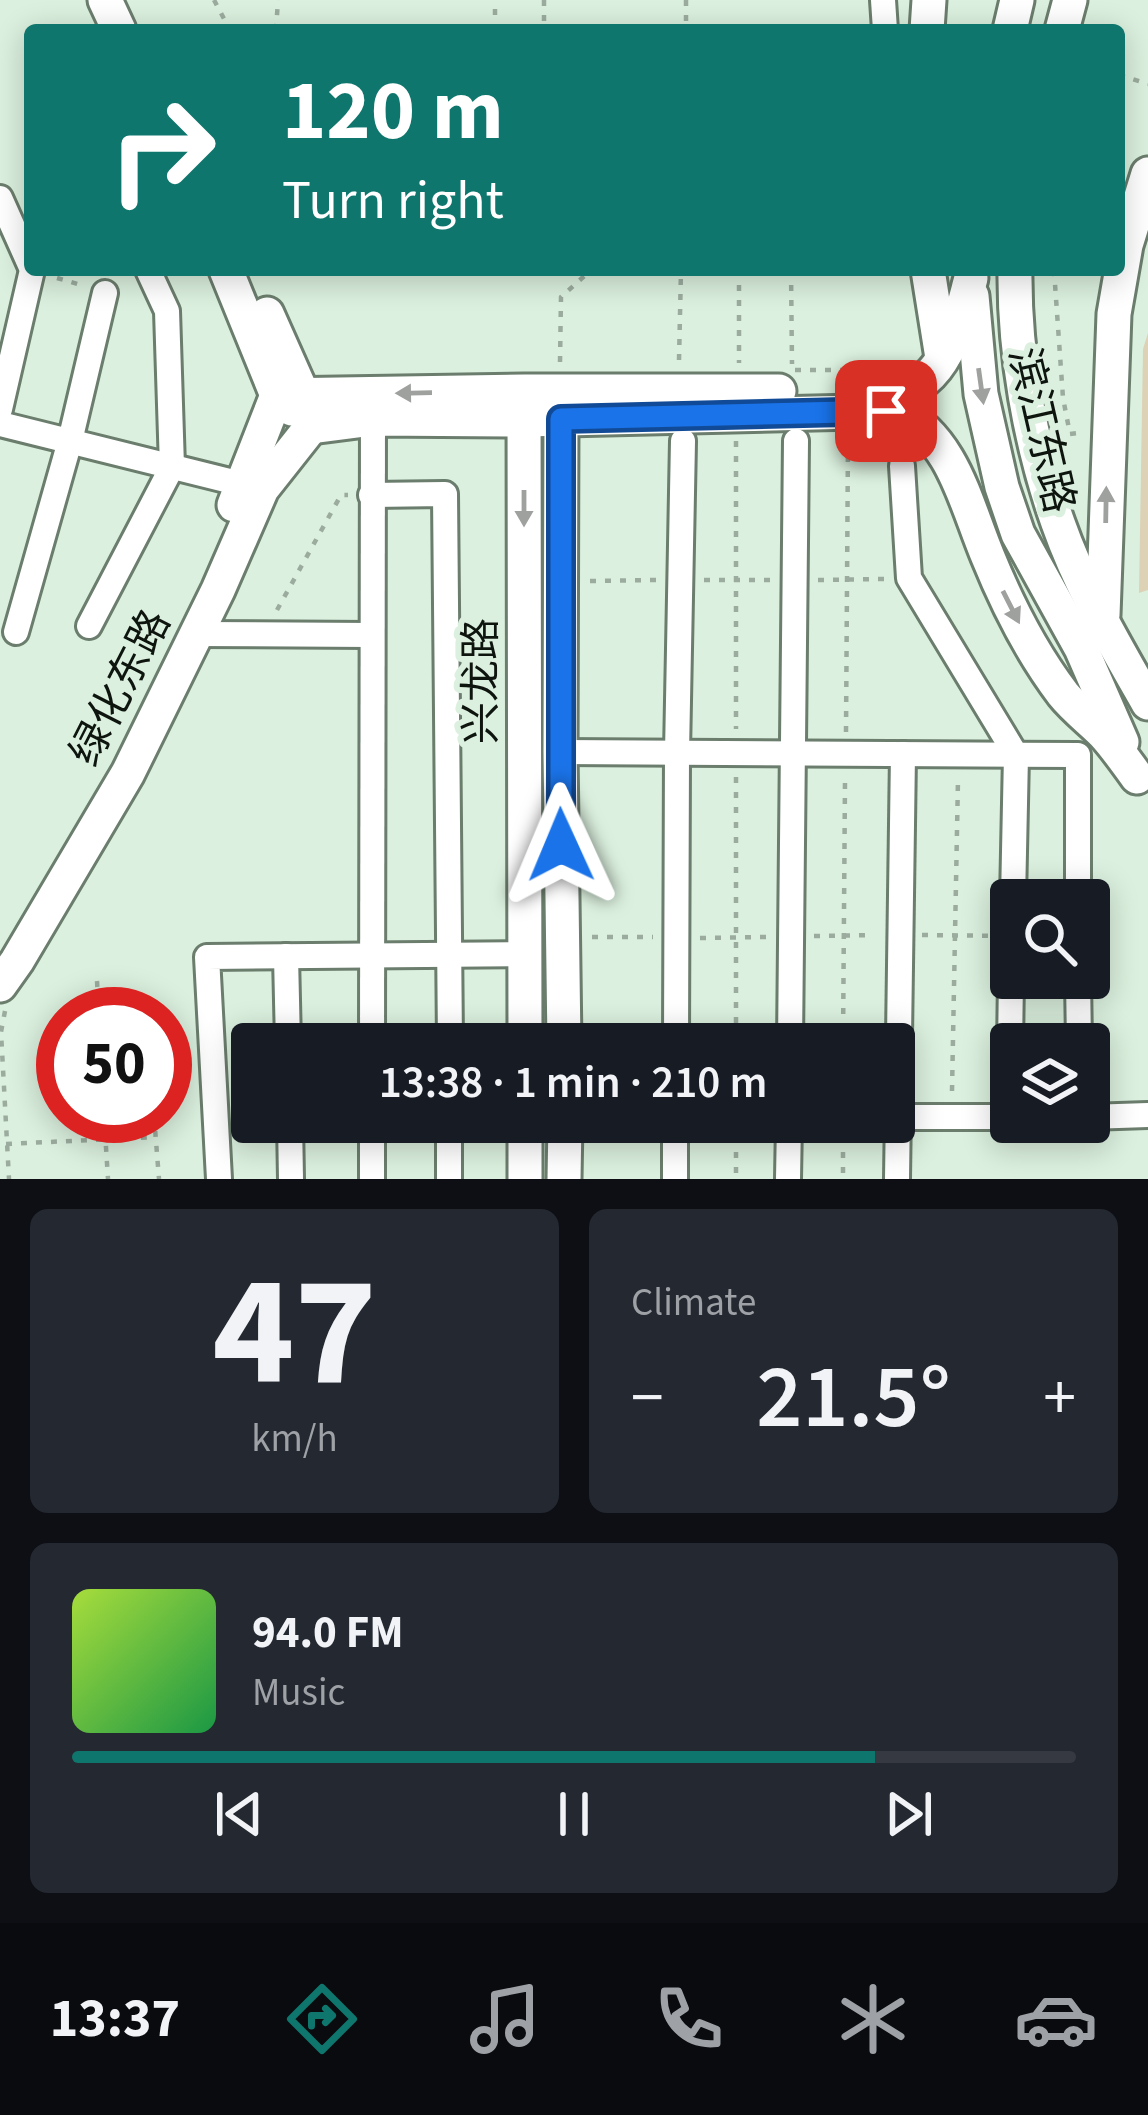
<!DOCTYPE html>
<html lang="en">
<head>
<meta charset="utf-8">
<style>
	:root { --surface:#171b24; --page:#242831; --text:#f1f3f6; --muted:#9ea1a6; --line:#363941; --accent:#0f766e }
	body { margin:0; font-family:"Source Sans 3","Noto Sans SC",sans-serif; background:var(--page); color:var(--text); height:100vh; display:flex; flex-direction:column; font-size:45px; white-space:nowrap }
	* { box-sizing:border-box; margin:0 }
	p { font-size:39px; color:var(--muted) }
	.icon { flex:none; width:66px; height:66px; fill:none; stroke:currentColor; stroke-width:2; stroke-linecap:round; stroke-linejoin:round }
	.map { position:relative; height:1179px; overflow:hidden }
	.panel { display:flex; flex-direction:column; gap:30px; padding:30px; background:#0d0f14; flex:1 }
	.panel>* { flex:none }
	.guide { position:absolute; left:24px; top:24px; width:1101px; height:252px; border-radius:12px; box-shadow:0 6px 30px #0003; background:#0f766e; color:#fff; overflow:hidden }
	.tools { position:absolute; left:990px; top:879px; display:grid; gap:24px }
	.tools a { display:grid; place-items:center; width:120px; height:120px; border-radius:12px; background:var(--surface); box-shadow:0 6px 30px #0003; font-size:60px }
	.speed { position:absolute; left:36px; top:987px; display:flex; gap:24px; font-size:60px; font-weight:700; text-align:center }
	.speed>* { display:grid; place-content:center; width:156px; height:156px; border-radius:50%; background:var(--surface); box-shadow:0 6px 30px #0003; line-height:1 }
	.speed .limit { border:18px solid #d22; background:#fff; color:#111 }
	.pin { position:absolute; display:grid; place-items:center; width:102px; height:102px; color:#fff; margin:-51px; border-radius:24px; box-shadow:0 6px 18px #0006 }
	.me { position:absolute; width:132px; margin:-66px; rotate:359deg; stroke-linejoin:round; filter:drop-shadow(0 0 9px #0008) }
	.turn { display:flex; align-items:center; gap:42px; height:252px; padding:0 60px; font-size:54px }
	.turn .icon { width:156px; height:156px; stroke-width:2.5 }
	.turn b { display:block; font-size:84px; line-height:102px }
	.big { font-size:90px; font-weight:600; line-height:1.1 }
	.panel .widget { flex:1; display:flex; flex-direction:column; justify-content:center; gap:18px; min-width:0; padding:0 42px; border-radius:18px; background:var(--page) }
	.panel .dial { align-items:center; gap:0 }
	.dial b { font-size:156px; line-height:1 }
	.song { display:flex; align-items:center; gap:36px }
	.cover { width:144px; height:144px; border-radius:18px; background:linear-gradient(135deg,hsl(80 70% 55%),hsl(140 70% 35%)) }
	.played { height:12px; border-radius:6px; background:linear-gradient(90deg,var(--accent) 80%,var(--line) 80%) }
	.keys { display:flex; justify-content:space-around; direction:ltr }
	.heat { display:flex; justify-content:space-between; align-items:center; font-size:66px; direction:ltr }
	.panel .tiles { flex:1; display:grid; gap:30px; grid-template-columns:1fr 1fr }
	.widget:last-child { grid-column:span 2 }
	.trip { position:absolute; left:231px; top:1023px; width:684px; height:120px; border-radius:12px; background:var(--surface); box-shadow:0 6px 30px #0003; font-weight:600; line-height:120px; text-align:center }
	.menu { display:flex; height:192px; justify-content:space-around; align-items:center; background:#090b0e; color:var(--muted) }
	.menu .icon { width:84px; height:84px }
	.menu .on { color:var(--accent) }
	.menu b { font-size:54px; color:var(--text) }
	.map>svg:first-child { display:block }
</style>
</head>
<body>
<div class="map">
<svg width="1148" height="1179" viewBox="0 0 1148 1179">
	<rect width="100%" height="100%" fill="#dbf0de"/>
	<path fill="#ddd1b6" d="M1148,333V590L1139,593L1143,349Z"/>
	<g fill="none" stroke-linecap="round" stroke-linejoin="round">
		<defs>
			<g id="street">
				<path d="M883,0L885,30"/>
				<path d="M0,198L30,265"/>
				<path d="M0,409L32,270"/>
				<path d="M0,424L254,487"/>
				<path d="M902,466L909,578L1016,755L1013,900"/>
				<path d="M371,495L445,494L450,1044"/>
				<path d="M89,626L172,467L167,311L148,270"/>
				<path d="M16,632L70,441L105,293"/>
				<path d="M196,634L371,635"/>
				<path d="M560,752L1078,755V900"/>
				<path d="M286,956L288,1044"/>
				<path d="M1078,978L1079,1044"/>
				<path d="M372,1044L373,419"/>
				<path d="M676,1044L677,753L683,441"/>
				<path d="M790,1044L796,441"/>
				<path d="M894,1117H1011"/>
				<path d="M1009,1117L1011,978"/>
				<path d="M1089,1117L1148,1115"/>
				<path d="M290,1122L291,1179"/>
				<path d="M219,1179L207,957L525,954"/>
				<path d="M372,1179V1122"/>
				<path d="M449,1179V1122"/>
				<path d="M675,1179V1122"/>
				<path d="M788,1179L789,1122"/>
				<path d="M897,1179L903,754"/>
			</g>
			<g id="secondary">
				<path d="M105,0L119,30"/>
				<path d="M927,30L929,0"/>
				<path d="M1010,30L1017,0"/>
				<path d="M1062,30L1070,0"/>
				<path d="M226,270L276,393L292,409"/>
				<path d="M928,270L942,358"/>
				<path d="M1015,270C1014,353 1030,444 1058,523C1080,586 1115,645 1148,703"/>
				<path d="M972,296L981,394L1002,487L1018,534L1081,648L1122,742"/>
				<path d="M267,314L303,395"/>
				<path d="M861,392C873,392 887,394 899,392C948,382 960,318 971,278"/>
				<path d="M277,395L524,391H779"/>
				<path d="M524,398L525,1044"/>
				<path d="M561,419L560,752L564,1044"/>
				<path d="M311,427L373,419L524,420L898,411C954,440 965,502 988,557C1007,604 1032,653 1063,694C1075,709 1090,720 1103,733C1116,747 1126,762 1137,777"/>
				<path d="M234,505L277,395"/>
				<path d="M1103,615L1114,314L1126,245L1148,174"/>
				<path d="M0,985L17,961L128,773L218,590L262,489L311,427"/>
				<path d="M525,1179V1122"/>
				<path d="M564,1179L565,1122"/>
			</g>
		</defs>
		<use href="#street" stroke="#6b7d6d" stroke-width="30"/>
		<use href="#secondary" stroke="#6b7d6d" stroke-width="39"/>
		<g stroke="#9bac9e" stroke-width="4.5" stroke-dasharray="6 9" stroke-linecap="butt">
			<path d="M214,0L230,30"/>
			<path d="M544,0V30"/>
			<path d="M686,0V30"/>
			<path d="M276,30L278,0"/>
			<path d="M495,30V0"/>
			<path d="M1119,75L1148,84"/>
			<path d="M739,270V363"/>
			<path d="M791,270L792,364"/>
			<path d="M1054,270L1063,398L1070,434L1079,433"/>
			<path d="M57,278L81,285"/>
			<path d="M679,360L681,270"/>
			<path d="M560,362L561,297L591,270"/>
			<path d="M795,370H843"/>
			<path d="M736,441V729"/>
			<path d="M704,580H770"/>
			<path d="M818,580L884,579"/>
			<path d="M590,581L656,580"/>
			<path d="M277,610L341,495H348"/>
			<path d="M846,732L848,439"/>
			<path d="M736,777V1044"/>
			<path d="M922,935L1011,936"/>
			<path d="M814,936L874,935"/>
			<path d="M592,937H653"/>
			<path d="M700,938L767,937"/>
			<path d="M97,981L99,1014"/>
			<path d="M148,1009V1014"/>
			<path d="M5,1011L1,1032L9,1179"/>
			<path d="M843,1044L845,780"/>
			<path d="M952,1091L958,779"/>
			<path d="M104,1116L108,1179"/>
			<path d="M154,1116L159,1179"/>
			<path d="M736,1122V1179"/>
			<path d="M843,1122V1179"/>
			<path d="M6,1144L155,1137"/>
		</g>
		<use href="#street" stroke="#fff" stroke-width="24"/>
		<use href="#secondary" stroke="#fff" stroke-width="33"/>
	</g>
	<defs><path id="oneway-solid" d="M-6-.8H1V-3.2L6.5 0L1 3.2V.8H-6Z" transform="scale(3)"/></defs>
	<g fill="#9fa19f">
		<use href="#oneway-solid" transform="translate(981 386) rotate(82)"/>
		<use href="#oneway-solid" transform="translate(414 393) rotate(179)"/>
		<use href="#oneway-solid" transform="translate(1106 505) rotate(-89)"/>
		<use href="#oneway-solid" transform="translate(524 508) rotate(90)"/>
		<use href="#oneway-solid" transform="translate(1011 607) rotate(63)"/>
	</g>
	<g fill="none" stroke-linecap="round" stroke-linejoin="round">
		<defs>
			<path id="route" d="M561,845V419L886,411"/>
		</defs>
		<use href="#route" stroke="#114b97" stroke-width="30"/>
		<use href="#route" stroke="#1a73e8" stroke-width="21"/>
	</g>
	<g text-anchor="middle" stroke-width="12" stroke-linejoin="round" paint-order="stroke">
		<g font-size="42" fill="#0e150f" stroke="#dbf0de">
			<text transform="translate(1043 430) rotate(77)" y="15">滨江东路</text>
			<text transform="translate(480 681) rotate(-90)" y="15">兴龙路</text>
			<text transform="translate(119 687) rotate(-63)" y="15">绿化东路</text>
		</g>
	</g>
</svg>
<div class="tools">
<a><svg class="icon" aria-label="search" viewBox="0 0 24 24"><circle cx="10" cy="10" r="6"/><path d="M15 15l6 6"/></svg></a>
<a><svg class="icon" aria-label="layers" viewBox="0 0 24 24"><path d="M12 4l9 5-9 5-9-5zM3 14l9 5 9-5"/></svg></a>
</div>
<div class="speed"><div class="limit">50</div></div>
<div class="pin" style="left:886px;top:411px;background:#d93025"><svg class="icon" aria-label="arrive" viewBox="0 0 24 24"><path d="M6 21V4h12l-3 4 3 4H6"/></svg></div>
<svg class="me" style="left:561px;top:845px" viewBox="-20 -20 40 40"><path d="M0-17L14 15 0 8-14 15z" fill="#1a73e8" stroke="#fff" stroke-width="4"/></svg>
<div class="trip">13:38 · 1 min · 210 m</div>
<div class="guide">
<div class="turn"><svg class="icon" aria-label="right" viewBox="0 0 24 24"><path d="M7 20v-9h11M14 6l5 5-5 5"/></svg><div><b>120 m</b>Turn right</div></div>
</div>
</div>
<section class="panel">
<div class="tiles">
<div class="widget dial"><b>47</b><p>km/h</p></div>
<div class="widget"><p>Climate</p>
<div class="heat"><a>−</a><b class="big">21.5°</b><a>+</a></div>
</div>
<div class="widget">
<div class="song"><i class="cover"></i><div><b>94.0 FM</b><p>Music</p></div></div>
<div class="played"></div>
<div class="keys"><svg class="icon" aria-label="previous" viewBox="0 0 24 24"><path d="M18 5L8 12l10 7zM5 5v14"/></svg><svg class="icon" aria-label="pause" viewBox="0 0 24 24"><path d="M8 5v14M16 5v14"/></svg><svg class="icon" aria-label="next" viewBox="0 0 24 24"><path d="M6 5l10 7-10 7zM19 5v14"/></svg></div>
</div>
</div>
</section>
<nav class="menu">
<b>13:37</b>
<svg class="icon on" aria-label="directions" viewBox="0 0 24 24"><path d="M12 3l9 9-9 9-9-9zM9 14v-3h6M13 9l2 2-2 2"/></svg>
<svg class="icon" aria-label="music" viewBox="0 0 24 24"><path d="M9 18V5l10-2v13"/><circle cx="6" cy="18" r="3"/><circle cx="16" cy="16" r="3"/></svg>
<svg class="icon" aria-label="phone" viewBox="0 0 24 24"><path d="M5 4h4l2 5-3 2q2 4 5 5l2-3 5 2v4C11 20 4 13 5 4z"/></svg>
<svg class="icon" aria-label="climate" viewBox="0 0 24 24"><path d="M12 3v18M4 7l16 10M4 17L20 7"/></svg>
<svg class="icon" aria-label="car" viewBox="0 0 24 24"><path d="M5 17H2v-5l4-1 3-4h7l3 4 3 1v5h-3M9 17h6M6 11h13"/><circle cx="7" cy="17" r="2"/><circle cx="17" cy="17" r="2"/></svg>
</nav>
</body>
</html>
